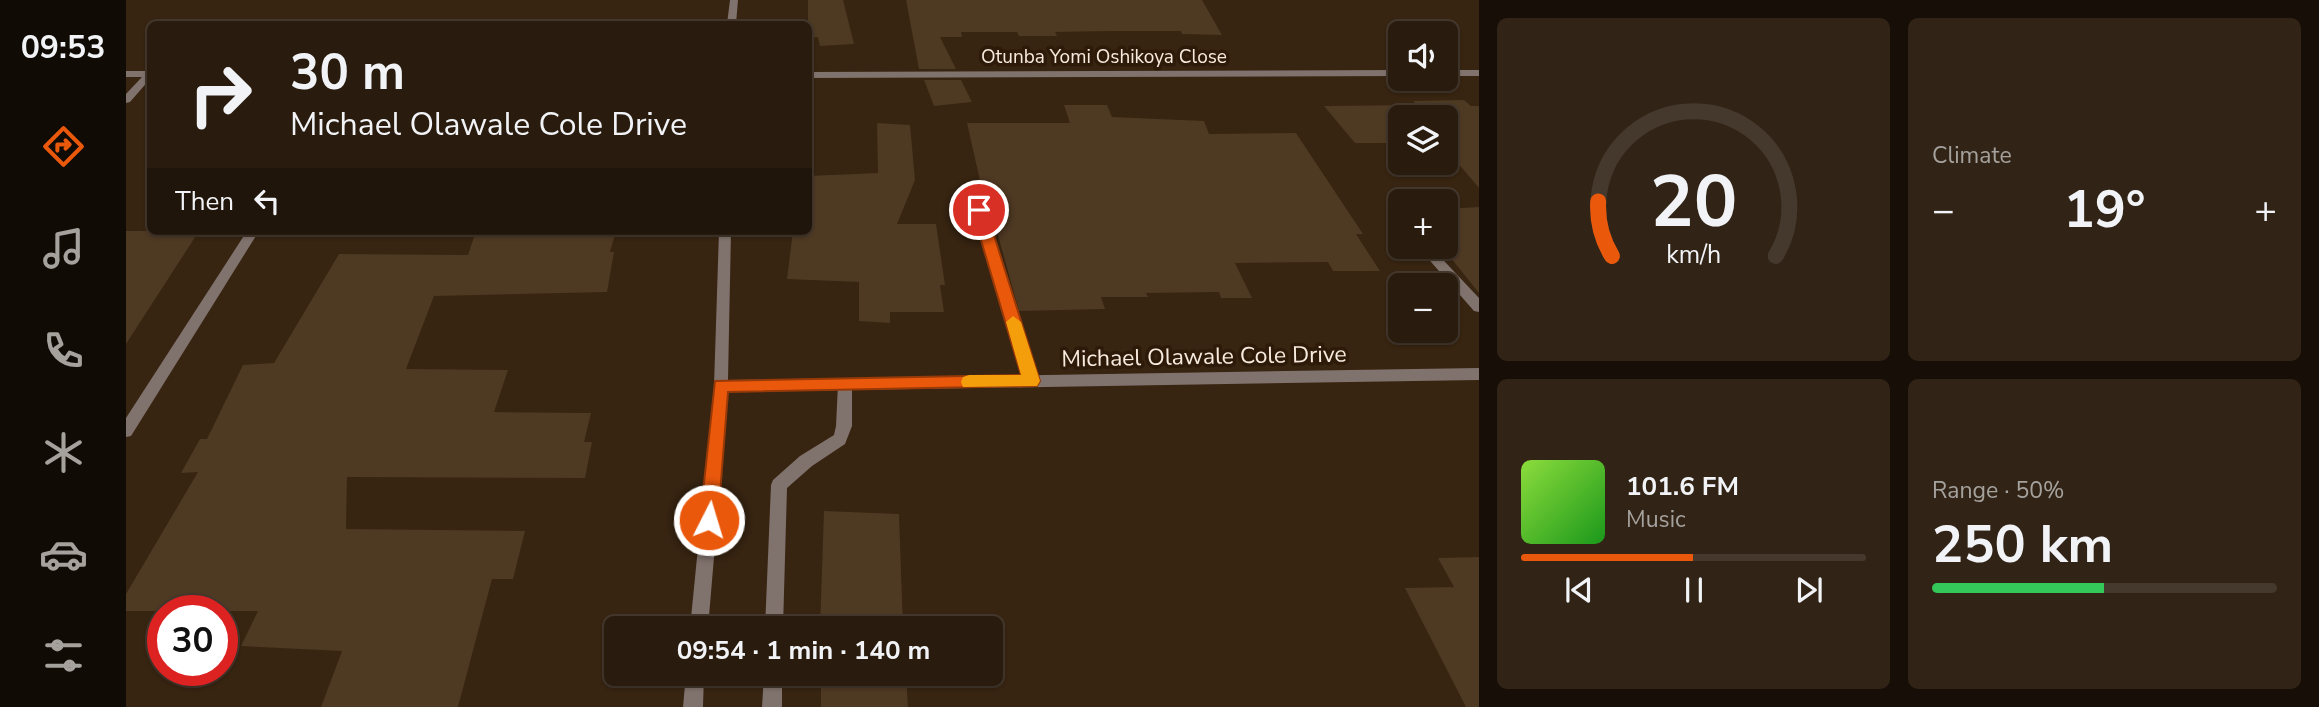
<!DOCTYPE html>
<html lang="en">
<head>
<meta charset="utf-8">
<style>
	:root { --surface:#291b0d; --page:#312416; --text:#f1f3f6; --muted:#a5a19d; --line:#45392e; --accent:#ea580c }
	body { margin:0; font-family:"Nunito Sans",sans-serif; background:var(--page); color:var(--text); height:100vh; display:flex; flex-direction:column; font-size:26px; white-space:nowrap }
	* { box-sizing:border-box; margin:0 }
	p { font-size:23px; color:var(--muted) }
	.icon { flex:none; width:38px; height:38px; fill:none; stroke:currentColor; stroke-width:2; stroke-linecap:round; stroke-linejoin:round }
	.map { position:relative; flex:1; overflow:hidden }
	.side { display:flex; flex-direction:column; gap:18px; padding:18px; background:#170f07; width:840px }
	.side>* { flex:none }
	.hud { position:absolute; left:21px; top:21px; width:665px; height:214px; border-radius:10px; box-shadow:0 2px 5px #0004,0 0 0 2px var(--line); background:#291b0d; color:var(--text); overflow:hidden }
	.controls { position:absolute; left:1262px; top:21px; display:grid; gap:14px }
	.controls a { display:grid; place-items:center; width:70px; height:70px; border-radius:10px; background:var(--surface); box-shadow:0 2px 5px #0004,0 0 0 2px var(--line); font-size:35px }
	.speed { position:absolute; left:21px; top:595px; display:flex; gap:14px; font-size:35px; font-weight:700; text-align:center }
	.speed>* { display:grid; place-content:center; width:91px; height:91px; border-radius:50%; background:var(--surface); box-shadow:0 2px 5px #0004,0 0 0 2px var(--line); line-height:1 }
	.speed .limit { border:10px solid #d22; background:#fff; color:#111 }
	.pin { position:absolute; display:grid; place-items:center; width:60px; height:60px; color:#fff; margin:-30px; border:4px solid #fff; border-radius:50%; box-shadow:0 2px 7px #0007 }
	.me { position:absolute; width:77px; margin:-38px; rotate:5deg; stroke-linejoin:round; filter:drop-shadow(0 0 5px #0008) }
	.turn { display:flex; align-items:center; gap:24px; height:147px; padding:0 28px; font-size:32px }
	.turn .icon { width:91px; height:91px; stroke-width:2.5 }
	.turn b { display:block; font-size:49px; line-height:60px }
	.then { display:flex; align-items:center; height:66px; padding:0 28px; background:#0003; gap:14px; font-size:26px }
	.big { font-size:52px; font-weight:700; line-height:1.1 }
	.side .card { flex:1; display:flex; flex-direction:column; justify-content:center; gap:10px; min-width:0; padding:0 24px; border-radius:10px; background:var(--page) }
	.side .dial { align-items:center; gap:0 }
	.dial svg { height:182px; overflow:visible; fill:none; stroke:var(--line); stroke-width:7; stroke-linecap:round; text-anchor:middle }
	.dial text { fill:var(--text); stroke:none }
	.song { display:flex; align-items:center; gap:21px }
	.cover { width:84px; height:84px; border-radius:10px; background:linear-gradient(135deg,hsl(90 70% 55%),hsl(120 70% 35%)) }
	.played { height:7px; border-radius:4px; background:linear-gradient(90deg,var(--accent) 50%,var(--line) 50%) }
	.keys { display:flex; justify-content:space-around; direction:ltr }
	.heat { display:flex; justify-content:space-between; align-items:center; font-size:38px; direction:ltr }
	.charge { height:10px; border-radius:5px; background:linear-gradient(90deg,#34c759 50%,var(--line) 0) }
	.side .tiles { flex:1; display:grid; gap:18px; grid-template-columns:repeat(2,1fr) }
	.trip { position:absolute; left:478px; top:616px; width:399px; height:70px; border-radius:10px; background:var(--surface); box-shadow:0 2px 5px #0004,0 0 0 2px var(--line); font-weight:700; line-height:70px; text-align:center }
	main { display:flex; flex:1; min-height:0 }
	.dock { display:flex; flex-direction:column; width:126px; justify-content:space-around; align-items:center; background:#100b05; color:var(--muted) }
	.dock .icon { width:49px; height:49px }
	.dock .active { color:var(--accent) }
	.dock b { font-size:32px; color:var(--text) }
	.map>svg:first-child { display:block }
</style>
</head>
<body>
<main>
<nav class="dock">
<b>09:53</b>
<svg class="icon active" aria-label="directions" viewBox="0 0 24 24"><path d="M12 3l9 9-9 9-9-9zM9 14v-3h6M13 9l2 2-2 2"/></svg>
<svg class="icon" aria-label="music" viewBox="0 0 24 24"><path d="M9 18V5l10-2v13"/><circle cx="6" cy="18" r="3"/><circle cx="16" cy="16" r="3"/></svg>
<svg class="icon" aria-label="phone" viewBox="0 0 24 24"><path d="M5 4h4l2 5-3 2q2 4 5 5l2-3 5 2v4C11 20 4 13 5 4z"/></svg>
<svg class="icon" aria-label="climate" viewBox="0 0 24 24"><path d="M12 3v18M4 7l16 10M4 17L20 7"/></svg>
<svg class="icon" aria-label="car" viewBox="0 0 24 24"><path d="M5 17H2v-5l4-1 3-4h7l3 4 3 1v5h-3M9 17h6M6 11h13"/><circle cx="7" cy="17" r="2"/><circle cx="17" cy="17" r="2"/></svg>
<svg class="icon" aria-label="filters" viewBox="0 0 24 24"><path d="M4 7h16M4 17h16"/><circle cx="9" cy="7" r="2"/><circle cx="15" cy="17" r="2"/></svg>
</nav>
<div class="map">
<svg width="1353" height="707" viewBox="0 0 1353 707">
	<rect width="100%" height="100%" fill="#372411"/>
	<g fill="#4e3923">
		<path d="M682,0H717L728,44L694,46L692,37L682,38Z"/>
		<path d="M780,0H1076L1096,35L1056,34L1055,31H983L929,32L931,36H893L891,32H835L836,37H814L830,69H793Z"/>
		<path d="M798,80H835L846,102L808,106Z"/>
		<path d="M1338,100L1345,106H1353V188L1320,149V117H1274V143H1229L1198,106L1292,105L1287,101Z"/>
		<path d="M938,105H981L986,117L1078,121L1083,134L1170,133L1237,234H1230L1254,271H1207L1202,262L1109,263L1126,298H1095L1093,292L1020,293L1022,297H975L979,309L893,311L858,185H855L841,123H944Z"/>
		<path d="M751,123L784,125L789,180L771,224H810L819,285H814L818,312H764V323L733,321V282L661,279L667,231H682V176L752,173Z"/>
		<path d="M1353,207V293L1320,252V209Z"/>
		<path d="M0,231H73L0,344Z"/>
		<path d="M350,231H490L484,252H488L481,292L308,296L280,369L382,370L368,412L465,413L458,442H466L459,478L221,477L220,529L399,531L387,579H366L332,707H195L216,651L115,646L132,611H0V594L72,472L55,473L74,439H81L117,365L148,363L213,254L342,255Z"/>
		<path d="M698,511L773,514L777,628H694Z"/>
		<path d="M1353,557V707H1340L1279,588L1328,587L1312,558Z"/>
		<path d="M695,674H780L782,707H695Z"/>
	</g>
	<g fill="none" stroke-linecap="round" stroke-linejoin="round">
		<g fill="#80726d" fill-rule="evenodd">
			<path d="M853,206L859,210L912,381L910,385H900L898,381L847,210Z"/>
			<path d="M1292,247H1305L1353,298V312L1348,311Z"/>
			<path d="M719,378L724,380L726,384V426L719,444L686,466L661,488L657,628H639L645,485L647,480L674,456L708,435L710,426L712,384L714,380Z"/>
			<path d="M638,674H656V707H636Z"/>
		</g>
		<g fill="#80726d" fill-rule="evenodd">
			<path d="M604,0H612L610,24H601Z"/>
			<path d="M1274,70V76L682,78V72Z"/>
			<rect x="1320" y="70" width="33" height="6"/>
			<path d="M0,71H24V79L4,102L0,103V94L16,77H0Z"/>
			<path d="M121,231H133L5,436L0,437V418Z"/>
			<path d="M593,231H605L602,380L1353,368V380L602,392L582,628H564L588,386Z"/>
			<path d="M560,674H578L577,707H557Z"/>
		</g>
	</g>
	<path fill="#ea580c" stroke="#983908" stroke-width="2" d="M853,205L860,210L914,381L911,386L602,392L592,520L590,527L583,529L576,527L574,520L589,381L895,375L846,210Z"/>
	<path fill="#f59e0b" d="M887,316L895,322L914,381L911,386L837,387L835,382L837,377L843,375H895L880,322Z"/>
	<g text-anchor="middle" stroke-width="7" stroke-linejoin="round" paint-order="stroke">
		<g font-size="19" fill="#f7eade" stroke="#2d1a08">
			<text x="978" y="63">Otunba Yomi Oshikoya Close</text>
		</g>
		<g font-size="23" fill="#f7eade" stroke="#2d1a08">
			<text transform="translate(1078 356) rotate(-1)" y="8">Michael Olawale Cole Drive</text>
		</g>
	</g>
</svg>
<div class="controls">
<a><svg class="icon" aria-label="sound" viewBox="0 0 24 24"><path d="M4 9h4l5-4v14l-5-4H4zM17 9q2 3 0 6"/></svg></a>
<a><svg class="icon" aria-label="layers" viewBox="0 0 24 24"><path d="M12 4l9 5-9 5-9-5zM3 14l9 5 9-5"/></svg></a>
<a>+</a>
<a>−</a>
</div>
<div class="speed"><div class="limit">30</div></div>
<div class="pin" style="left:853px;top:210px;background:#d93025"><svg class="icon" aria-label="arrive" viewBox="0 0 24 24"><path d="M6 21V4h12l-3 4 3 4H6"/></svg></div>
<svg class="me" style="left:583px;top:520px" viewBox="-20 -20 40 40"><circle r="17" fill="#ea580c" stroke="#fff" stroke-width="3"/><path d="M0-11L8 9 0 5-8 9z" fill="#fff"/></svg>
<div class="trip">09:54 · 1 min · 140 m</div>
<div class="hud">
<div class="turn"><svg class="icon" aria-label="right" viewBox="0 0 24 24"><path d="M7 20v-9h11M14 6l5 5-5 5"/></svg><div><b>30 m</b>Michael Olawale Cole Drive</div></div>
<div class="then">Then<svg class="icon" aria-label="left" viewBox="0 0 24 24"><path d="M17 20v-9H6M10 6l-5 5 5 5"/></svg></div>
</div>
</div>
<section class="side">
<div class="tiles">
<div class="card dial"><svg viewBox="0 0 100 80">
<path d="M14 69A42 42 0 1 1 86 69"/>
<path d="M14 69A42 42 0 0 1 8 45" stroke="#ea580c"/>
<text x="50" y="56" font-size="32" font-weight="700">20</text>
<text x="50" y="72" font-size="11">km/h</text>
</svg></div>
<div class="card"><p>Climate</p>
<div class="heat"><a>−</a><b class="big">19°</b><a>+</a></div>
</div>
<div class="card">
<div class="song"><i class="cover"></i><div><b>101.6 FM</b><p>Music</p></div></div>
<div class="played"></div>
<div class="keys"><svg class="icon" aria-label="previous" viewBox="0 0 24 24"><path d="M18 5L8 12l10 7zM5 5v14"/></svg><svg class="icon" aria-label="pause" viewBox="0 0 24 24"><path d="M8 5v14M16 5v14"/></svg><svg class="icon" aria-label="next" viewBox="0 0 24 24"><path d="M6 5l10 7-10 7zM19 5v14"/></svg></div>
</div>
<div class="card"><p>Range · 50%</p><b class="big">250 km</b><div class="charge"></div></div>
</div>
</section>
</main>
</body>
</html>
